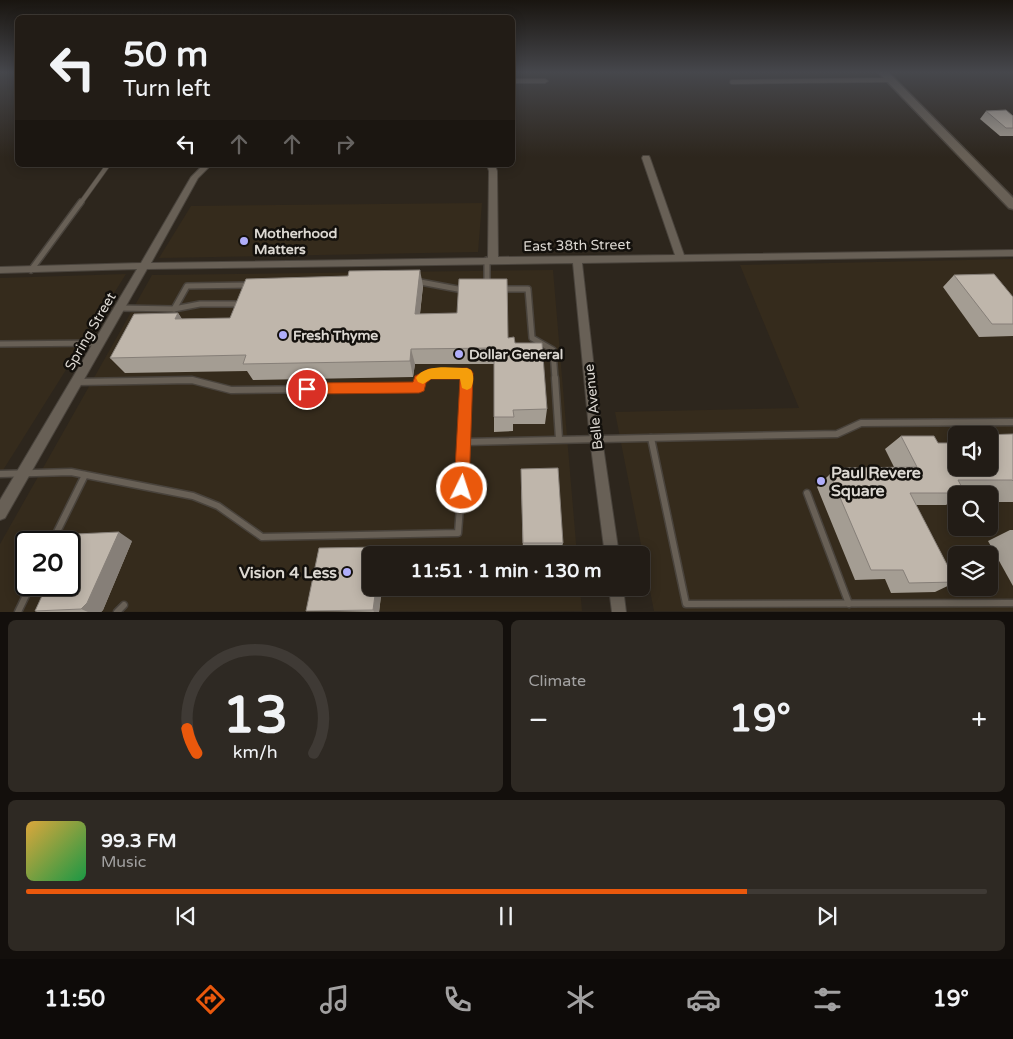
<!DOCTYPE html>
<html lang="en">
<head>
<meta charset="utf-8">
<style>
	:root { --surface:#221c16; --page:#2e2923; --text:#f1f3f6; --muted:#a2a1a1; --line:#3f3a35; --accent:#ea580c }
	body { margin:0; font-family:"Varela Round",sans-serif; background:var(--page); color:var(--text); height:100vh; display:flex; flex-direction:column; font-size:19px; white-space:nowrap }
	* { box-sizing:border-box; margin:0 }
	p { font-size:16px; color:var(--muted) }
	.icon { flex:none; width:28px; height:28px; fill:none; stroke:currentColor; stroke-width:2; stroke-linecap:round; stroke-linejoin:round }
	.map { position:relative; height:612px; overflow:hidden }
	.side { display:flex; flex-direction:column; gap:8px; padding:8px; background:#130f0c; flex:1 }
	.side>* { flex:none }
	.top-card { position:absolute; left:15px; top:15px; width:500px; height:152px; border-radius:8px; box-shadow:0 2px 12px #0003,0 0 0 1px var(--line); background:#221c16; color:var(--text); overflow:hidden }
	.fabs { position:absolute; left:948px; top:426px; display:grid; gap:10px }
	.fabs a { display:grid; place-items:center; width:50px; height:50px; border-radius:8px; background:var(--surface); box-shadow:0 2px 12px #0003,0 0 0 1px var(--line); font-size:25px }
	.speed { position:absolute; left:15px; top:531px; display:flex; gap:10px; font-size:25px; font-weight:700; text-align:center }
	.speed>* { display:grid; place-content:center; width:65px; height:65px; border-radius:50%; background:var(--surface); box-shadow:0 2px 12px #0003,0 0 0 1px var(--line); line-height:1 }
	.speed .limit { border:2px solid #111; border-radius:8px; background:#fff; color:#111 }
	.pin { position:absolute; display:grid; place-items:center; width:42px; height:42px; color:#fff; margin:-21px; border:2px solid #fff; border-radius:50%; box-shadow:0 1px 5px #0007 }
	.me { position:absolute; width:55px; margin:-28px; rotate:4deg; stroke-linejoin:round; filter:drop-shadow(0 0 4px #0008) }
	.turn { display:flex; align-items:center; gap:18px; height:105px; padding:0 25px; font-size:22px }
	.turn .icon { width:65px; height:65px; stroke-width:2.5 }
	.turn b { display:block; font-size:35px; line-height:42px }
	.lanes { display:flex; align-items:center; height:48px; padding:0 25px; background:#0003; justify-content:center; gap:25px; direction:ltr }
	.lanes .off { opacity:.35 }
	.big { font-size:38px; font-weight:800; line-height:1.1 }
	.side .tile { flex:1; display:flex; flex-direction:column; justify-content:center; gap:8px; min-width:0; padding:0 18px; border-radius:8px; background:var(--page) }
	.side .dial { align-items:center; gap:0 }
	.dial svg { height:130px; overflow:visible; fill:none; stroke:var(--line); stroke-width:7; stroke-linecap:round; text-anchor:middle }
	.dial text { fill:var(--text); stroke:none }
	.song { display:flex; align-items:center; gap:15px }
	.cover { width:60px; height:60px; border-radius:8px; background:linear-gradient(135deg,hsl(40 70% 55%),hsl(140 70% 35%)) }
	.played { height:5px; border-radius:2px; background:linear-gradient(90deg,var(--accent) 75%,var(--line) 75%) }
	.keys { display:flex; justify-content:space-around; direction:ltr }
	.heat { display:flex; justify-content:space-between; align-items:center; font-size:28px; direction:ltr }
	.side .tiles { flex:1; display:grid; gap:8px; grid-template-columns:1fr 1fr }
	.tile:last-child { grid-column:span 2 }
	.trip { position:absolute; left:362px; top:546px; width:288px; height:50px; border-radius:8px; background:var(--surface); box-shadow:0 2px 12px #0003,0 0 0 1px var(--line); font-weight:800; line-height:50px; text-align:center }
	.tabs { display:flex; height:80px; justify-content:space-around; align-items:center; background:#0e0b09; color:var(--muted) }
	.tabs .icon { width:35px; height:35px }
	.tabs .active { color:var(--accent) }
	.tabs b { font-size:22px; color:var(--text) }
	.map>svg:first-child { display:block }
</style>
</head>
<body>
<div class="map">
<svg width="1013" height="612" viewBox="0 0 1013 612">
	<rect width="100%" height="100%" fill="#2d261d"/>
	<g fill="#352b1c" fill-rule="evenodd">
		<path d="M482,203L478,252L159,258L191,206Z"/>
		<path d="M1013,259V611H654L615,412L799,408L740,265ZM956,435H989V468H956ZM956,495H989V528H956ZM956,555H989V588H956Z"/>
		<path d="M553,270L577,555H371V588H580L582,611L0,612V544L152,275ZM26,542H69V585H26Z"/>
		<path d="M126,274L0,475V278Z"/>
	</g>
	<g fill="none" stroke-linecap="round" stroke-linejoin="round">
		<defs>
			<g id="service-far2">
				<path d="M732,82L891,80"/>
				<path d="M80,204L108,165"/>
			</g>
			<g id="service-far1">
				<path d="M487,260V285"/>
				<path d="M31,270L81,202"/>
				<path d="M415,281L463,290"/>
				<path d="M501,289H528L532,338L553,350L555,379"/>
				<path d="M120,308L174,309L200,304H235"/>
				<path d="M174,309L187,286L249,285"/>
				<path d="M0,344L99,343"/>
				<path d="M422,379L429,374L467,373V379"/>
			</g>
			<g id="service">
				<path d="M555,378L559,439"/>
				<path d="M77,382L192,380L231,390L419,388L420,380L424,378"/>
				<path d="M651,438L686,604L1013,603"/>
				<path d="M465,442L837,434L861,423L1013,422"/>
				<path d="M0,474L71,472L193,496L218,506L262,537L458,533L465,442L467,378"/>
				<path d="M807,493L849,604"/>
				<path d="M52,542L85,475"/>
				<path d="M18,612L31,585"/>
				<path d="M117,612L124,605"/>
			</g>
			<g id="minor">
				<path d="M512,79H545L548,81L545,83H512Z"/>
				<path d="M643,156H649L650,158L684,255L1013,250V256L582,263L602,439L619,555H605L590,439L573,263L147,269L5,518L0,520V500L137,269L0,273V267L141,263L191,177L203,165H211L198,178L151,263L488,258L489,171L487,165H495L497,171L498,257L675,255L642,158Z"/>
				<path d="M609,588H623L626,612H612Z"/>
			</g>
			<path id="secondary" d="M878,72H888L1013,198V209L1009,208Z"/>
		</defs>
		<use href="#service-far2" stroke="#49433c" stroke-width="5.5"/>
		<use href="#service-far1" stroke="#49433c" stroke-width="8"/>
		<use href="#service" stroke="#49433c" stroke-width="9"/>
		<use href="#minor" stroke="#49433c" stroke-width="2"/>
		<use href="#secondary" stroke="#49433c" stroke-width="3"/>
		<use href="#service-far2" stroke="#686056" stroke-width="4"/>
		<use href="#service-far1" stroke="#686056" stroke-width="5"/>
		<use href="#service" stroke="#686056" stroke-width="6"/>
		<use href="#minor" fill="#686056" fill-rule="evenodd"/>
		<use href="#secondary" fill="#686056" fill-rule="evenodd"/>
	</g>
	<g fill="#a49d93">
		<path d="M986,111L1013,116V136H1000L980,119Z"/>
		<path d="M954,275L1013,297V336L979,337L943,287Z"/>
		<path d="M423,286L420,314L508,338L515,343L547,409L545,424H513V431L494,432V364H415L413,377L253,380L247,371L125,373L110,358L178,313L182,319L230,318Z"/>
		<path d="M1013,434V502H997L991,492H965L961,495H956V498L946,505H916L956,582L935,592L891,593L885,579L855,580L817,487L830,474H838L844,468L894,467L885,449L901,436L938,443L989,468V435H984Z"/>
		<path d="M521,469L563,543L561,551L523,552L521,479Z"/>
		<path d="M1010,530H1013V586L988,541Z"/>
		<path d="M132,541L103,610L101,612H37L35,611Z"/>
		<path d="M382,588L379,612L306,611Z"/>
	</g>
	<g fill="#867f78">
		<path d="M420,270L423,286L418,330L415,314Z"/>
		<path d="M178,313L189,330L175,319Z"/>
		<path d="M411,349L415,364L413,377L410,361Z"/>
		<path d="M119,532L132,541L103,610L101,612H88L81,609Z"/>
		<path d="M381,547L385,555H380Z"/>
		<path d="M376,588H382L379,612H374L373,610Z"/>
	</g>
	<g fill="#bfb6ab" stroke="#867f78">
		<path d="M1006,110L1013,116V128H1006L986,111Z"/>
		<path d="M420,270L415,314L457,313L459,279H507L508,338L514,337L515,343H542L547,409L513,410L514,417H494V348L411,349L410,361L243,364L246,355L110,358L134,314L178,313L175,319L230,318L246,279L348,276L349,271Z"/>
		<path d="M994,274L1013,297V324H992L954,275Z"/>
		<path d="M1013,434V481L1012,480H958L965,493H910L956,582L909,583L903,570H871L830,474H847L844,468L917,467L901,436H934L938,443H956V468H989V435H984Z"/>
		<path d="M558,468L563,543H523L521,469Z"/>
		<path d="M119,532L87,603L81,609L35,611L47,585H69V542H67L70,536L76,534Z"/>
		<path d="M381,547L380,555H371V588H376L373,610L306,611L319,548Z"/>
	</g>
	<linearGradient id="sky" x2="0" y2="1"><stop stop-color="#191510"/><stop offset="0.46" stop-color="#46474c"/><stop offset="1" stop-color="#46474c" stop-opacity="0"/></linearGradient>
	<rect width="1013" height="157" fill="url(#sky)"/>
	<path fill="#ea580c" stroke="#983908" d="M467,368L471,370L473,373L469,488L467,493L462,496L456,493L454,488L460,379H431L426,383L424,391L419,393L307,394L303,393L301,389L303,385L307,383L413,382L415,376L429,369Z"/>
	<path fill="#f59e0b" d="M467,368L471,370C474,375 474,382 471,388L467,390L462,388L460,379H431L423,384L418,382L416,378C424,363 453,368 467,368Z"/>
	<g fill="#b0aefa" stroke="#13100c" stroke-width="2">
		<circle cx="244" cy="241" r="5"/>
		<circle cx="283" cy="335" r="5"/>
		<circle cx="459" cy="354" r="5"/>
		<circle cx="821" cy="481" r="5"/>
		<circle cx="347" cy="572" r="5"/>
	</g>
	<g text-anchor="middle" stroke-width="5" stroke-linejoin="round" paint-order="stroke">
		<g font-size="14" font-weight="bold" fill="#dcd8d2" stroke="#13100c" text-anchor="start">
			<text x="254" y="238">Motherhood<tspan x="254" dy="16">Matters</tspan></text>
			<text x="293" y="340">Fresh Thyme</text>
			<text x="469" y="359">Dollar General</text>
		</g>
		<g font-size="14" fill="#dcd8d2" stroke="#13100c">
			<text transform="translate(577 245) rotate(-1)" y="5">East 38th Street</text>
			<text transform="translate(90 331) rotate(-60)" y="5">Spring Street</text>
			<text transform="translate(593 407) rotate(-96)" y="5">Belle Avenue</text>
		</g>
		<g font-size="16" font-weight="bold" fill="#dcd8d2" stroke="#13100c" text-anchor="start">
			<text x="831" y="478">Paul Revere<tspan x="831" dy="18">Square</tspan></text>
			<text x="337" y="578" text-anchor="end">Vision 4 Less</text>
		</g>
	</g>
</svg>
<div class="fabs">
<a><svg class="icon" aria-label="sound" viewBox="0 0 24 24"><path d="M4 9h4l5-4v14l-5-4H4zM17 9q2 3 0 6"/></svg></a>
<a><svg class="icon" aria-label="search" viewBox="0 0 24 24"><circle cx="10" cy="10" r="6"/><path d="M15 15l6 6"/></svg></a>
<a><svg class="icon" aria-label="layers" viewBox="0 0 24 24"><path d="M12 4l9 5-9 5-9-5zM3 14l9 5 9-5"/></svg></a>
</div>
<div class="speed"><div class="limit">20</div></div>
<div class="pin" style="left:307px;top:389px;background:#d93025"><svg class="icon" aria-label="arrive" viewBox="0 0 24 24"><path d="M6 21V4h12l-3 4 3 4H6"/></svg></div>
<svg class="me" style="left:462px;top:488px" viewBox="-20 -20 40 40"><circle r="17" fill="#ea580c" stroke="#fff" stroke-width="3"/><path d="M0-11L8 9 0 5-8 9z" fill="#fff"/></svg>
<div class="trip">11:51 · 1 min · 130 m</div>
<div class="top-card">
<div class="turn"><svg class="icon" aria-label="left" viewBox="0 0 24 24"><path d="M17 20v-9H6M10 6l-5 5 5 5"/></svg><div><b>50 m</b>Turn left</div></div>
<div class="lanes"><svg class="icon" aria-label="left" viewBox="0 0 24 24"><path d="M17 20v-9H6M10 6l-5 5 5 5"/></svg><svg class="icon off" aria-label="ahead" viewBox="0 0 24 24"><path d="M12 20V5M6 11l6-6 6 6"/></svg><svg class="icon off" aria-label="ahead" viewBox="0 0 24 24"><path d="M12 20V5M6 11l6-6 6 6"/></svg><svg class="icon off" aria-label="right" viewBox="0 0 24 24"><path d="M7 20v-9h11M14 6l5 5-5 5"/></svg></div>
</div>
</div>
<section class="side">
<div class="tiles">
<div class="tile dial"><svg viewBox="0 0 100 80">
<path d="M14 69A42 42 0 1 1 86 69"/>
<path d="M14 69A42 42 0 0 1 8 54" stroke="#ea580c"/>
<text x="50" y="56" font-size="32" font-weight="700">13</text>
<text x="50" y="72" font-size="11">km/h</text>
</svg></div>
<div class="tile"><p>Climate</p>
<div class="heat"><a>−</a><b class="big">19°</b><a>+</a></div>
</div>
<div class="tile">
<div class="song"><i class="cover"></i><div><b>99.3 FM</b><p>Music</p></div></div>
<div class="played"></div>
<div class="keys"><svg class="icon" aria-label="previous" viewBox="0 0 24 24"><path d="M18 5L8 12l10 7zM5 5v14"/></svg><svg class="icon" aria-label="pause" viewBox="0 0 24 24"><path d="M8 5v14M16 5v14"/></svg><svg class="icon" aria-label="next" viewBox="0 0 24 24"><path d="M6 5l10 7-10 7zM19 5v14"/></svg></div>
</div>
</div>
</section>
<nav class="tabs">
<b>11:50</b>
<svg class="icon active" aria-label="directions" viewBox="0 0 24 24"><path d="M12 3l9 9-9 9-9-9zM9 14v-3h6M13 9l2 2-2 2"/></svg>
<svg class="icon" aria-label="music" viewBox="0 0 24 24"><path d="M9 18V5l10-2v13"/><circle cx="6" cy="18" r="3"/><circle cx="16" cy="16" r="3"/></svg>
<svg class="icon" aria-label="phone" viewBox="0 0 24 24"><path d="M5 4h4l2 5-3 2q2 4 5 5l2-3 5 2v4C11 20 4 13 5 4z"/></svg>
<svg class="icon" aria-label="climate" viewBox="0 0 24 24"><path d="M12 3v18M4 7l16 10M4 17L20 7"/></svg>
<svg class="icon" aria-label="car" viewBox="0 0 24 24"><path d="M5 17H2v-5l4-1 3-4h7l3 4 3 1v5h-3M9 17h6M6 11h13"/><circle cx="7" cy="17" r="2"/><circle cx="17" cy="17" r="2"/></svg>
<svg class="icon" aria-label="filters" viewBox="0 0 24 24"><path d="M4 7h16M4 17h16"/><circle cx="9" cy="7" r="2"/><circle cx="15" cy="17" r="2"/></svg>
<b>19°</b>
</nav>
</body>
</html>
